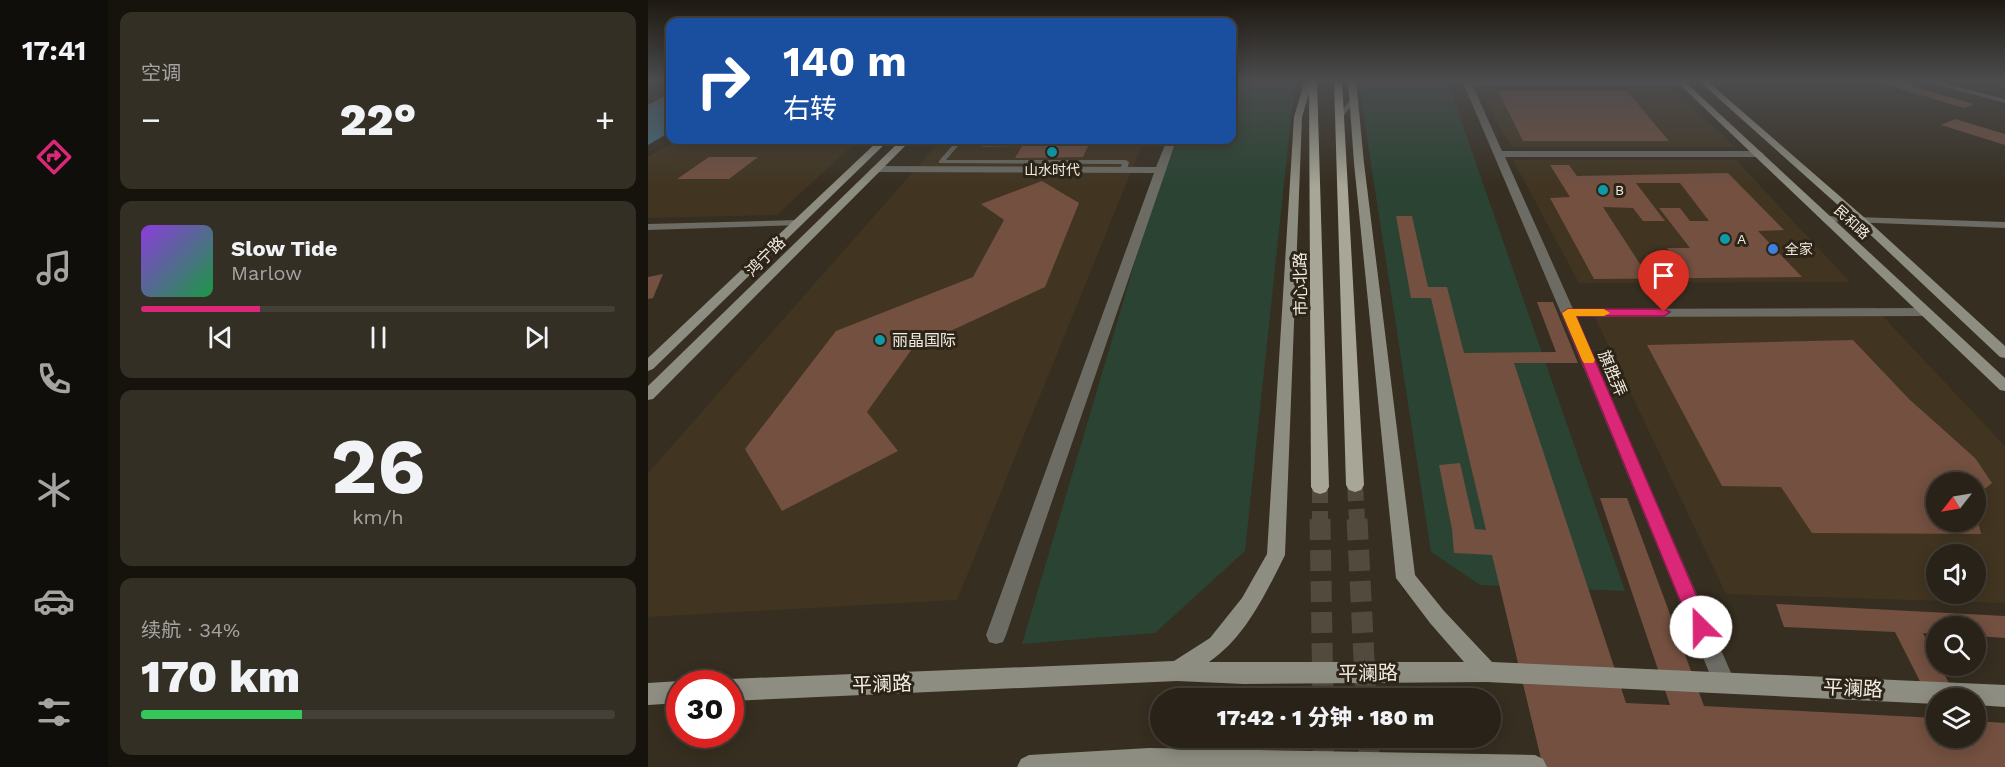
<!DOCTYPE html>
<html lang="zh">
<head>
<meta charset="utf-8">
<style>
	:root { --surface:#282218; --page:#342f25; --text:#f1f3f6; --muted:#a5a4a2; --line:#443f37; --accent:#db2777 }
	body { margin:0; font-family:"Work Sans","Noto Sans SC",sans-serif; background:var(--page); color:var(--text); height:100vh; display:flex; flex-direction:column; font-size:22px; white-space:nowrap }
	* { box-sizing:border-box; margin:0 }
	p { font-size:20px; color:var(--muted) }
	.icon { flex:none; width:33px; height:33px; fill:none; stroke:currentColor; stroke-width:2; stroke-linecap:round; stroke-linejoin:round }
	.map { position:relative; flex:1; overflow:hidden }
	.side { display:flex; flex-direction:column; gap:12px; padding:12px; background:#16130d; width:540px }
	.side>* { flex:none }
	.guide { position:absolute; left:18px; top:18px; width:570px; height:126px; border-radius:12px; box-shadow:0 3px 15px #0003,0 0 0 2px var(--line); background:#1a4fa0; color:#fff; overflow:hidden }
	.needle { width:39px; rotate:239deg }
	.buttons { position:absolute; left:1278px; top:472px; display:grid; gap:12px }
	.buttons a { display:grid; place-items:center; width:60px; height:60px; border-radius:50%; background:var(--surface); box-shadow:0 3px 15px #0003,0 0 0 2px var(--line); font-size:30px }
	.speed { position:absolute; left:18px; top:670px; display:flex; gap:12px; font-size:30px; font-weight:700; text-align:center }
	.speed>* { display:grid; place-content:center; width:78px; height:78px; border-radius:50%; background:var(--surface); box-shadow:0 3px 15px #0003,0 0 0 2px var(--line); line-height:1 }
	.speed .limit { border:9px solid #d22; background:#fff; color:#111 }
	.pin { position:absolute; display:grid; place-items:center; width:51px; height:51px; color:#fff; margin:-62px -26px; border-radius:50% 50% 50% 0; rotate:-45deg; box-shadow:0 0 6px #0007 }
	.pin .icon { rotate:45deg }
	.me { position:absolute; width:66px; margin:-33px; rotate:337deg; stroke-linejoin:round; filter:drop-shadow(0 0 4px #0008) }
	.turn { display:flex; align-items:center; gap:21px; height:126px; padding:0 18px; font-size:27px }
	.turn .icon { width:78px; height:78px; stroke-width:2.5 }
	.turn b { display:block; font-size:42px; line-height:51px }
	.big { font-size:45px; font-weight:800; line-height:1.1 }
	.side .card { flex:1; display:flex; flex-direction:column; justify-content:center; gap:9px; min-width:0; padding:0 21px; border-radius:12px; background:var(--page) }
	.side .dial { align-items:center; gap:0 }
	.dial b { font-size:78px; line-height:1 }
	.song { display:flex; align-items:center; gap:18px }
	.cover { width:72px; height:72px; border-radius:9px; background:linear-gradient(135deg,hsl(270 70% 55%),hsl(140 70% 35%)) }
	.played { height:6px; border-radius:3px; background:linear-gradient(90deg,var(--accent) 25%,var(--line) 25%) }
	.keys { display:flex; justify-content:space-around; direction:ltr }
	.heat { display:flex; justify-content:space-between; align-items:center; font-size:33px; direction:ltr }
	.charge { height:9px; border-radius:4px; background:linear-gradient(90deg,#34c759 34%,var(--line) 0) }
	.trip { position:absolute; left:502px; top:688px; width:351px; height:60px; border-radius:30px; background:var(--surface); box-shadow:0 3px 15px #0003,0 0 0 2px var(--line); font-weight:800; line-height:60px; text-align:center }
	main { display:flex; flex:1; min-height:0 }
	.menu { display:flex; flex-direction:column; width:108px; justify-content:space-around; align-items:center; background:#100e0a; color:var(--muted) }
	.menu .icon { width:42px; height:42px }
	.menu .selected { color:var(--accent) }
	.menu b { font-size:27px; color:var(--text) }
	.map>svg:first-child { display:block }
</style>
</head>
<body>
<main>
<nav class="menu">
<b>17:41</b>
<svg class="icon selected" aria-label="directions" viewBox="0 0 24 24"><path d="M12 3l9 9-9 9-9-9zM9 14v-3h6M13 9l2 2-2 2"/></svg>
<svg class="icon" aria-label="music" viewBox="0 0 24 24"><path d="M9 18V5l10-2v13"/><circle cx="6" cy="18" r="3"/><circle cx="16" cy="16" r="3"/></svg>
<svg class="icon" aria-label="phone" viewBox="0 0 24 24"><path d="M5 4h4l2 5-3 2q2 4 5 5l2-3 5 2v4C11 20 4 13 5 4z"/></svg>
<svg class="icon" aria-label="climate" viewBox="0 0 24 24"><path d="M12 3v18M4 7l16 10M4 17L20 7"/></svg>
<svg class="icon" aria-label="car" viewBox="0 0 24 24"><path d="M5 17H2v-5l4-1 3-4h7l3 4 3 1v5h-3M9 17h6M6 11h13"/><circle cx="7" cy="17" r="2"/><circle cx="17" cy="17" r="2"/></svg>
<svg class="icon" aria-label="filters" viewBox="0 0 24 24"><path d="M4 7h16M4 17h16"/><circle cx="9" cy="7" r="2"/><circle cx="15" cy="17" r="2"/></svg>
</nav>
<section class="side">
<div class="card"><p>空调</p>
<div class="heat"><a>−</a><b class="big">22°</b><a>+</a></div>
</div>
<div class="card">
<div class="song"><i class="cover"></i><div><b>Slow Tide</b><p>Marlow</p></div></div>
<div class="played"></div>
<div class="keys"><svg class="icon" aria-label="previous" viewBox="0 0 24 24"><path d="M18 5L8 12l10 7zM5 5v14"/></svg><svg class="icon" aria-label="pause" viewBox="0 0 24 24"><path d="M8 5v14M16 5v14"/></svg><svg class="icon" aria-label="next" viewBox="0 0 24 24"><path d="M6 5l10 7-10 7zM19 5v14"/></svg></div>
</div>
<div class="card dial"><b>26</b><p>km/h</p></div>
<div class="card"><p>续航 · 34%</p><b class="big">170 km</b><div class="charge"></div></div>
</section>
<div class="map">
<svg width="1357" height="767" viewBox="0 0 1357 767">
	<rect width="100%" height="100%" fill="#362e20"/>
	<g fill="#413521" fill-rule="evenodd">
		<path d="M828,87H1022L1087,147H864Z"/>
		<path d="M30,140H210L129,215L0,218V157Z"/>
		<path d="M293,140H496L309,600L0,617V473Z"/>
		<path d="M865,160H1088L1202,282L931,283Z"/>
		<path d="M1226,307L1357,446V603L1078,594L943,309ZM1288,483H1328V522H1288ZM1288,555H1328V594H1288Z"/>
	</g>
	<g fill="#2a4332">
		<path d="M584,80H647L597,551L507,633L374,644L523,140H584Z"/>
		<path d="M710,80H799L977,591L832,585L783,552Z"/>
	</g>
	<path fill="#456f81" d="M22,93V132L0,145V105Z"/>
	<g fill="#735040" fill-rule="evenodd">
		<path d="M1223,80H1255L1268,84L1263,86L1326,104L1316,108Z"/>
		<path d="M850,91H979L1021,141H875Z"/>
		<path d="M1307,119L1357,134V145L1293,125Z"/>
		<path d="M81,140H128L121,145H73Z"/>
		<path d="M339,140H443L435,157L367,158L374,146L334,147Z"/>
		<path d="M61,157H110L81,179H29Z"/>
		<path d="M902,165H921L929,176L1080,173L1136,230L1110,231L1154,277L946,279L902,198L922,197ZM988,183H1032L1061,221H1042L1032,208H1011L1042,248H1019L1030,263L992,264L955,207L985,208L995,221H1017Z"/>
		<path d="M394,181L431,203L397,287L264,349L219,412L250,451L134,511L97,449L188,331L325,277L356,220L333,204Z"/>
		<path d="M748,216H764L780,287H799L816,353L908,352L889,302H905L930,363H866L978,703L1022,705L952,498H979L1056,706L1288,718V738H1328V721L1357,723V767H895L844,555L806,553L804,529L791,465L812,463L827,529L838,530L783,298H763Z"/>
		<path d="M15,274L5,298L0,299V277Z"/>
		<path d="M1205,340L1261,399L1327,458L1344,483L1333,492H1328V483H1288V522H1328V514L1333,534L1164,533L1133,487L1074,486L999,345Z"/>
		<path d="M1128,604L1357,616V638L1328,636V627H1288V634L1275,633L1288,660V666H1292L1309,699H1288V713L1247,632L1136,627Z"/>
	</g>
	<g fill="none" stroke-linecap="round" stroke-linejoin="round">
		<g stroke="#524a3d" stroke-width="16" stroke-dasharray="16 8" stroke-linecap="butt">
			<path d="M707,485L709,520"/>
			<path d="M672,487V520"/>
		</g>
		<g stroke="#524a3d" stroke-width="21" stroke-dasharray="21 10" stroke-linecap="butt">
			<path d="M672,519L675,699"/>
			<path d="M709,519L718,699"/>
			<path d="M675,738L676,767"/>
			<path d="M720,738L722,767"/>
		</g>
		<g fill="#6c6b64" fill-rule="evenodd">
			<path d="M1272,80H1281L1357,99V103Z"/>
			<path d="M704,97L709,98L694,118H690L689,117Z"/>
			<path d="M309,140H315L298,160H478L481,162L479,170L475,172L471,170L474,164L291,163V161Z"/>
		</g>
		<g fill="#6c6b64" fill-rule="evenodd">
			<path d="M814,80L1035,81L1039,83L1035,85L825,86L854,151H1111L1116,154L1111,157H857L925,309L1278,308L1285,312L1278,316L928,317L1087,682L1084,689L1076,693L1068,689L913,313Z"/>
			<path d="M519,140H528L518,170L358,635L355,642L348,644L341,642L338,635L506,173L228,172L223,169L228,166L508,167Z"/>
			<path d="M1179,216L1357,222V228L1175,221L1173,219Z"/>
			<path d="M150,220L154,221V225L0,230V224Z"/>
		</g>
		<g fill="#8e8d81" fill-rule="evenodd">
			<path d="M657,80H665L654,117L637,555C618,593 597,638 561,662H816L782,623L748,578L706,163L700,80H708L716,163L767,575L796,611L844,662L1357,685V707L1328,705V699H1288V704L839,682L596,684L529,681L82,701V684H74L82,679L526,661L562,638L594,598L619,554L646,117Z"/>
			<path d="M1027,80H1035L1357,378V391L1352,390Z"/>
			<path d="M1050,80H1058L1218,219L1357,346V358L1352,357L1210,223Z"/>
			<path d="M231,140H241L5,369L0,371V358Z"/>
			<path d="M253,140H263L5,399L0,400V386Z"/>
			<path d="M32,681L39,684H32V703L0,705V683Z"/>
			<path d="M501,748L887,755L895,759L899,767H369L373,759L381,755Z"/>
		</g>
		<g fill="#a8a697" fill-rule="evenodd">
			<path d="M661,80H669L681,487L678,492L672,494L666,492L663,487Z"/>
			<path d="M686,80H694L716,485L713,490L707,492L701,490L698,485Z"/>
		</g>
	</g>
	<linearGradient id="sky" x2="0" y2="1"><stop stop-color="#1e1912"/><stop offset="0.43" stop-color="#4c4c4e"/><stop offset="1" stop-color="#4c4c4e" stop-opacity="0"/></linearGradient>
	<rect width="1357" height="187" fill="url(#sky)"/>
	<path fill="#db2777" stroke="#8e194d" stroke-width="1.5" d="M920,309H1016L1022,312L1016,316H928L1062,627L1059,633L1053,636L1046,633L1043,627L914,313Z"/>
	<path fill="#f59e0b" d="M920,309H956L962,313L956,316H928L947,360L945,363H936L934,360L914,313Z"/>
	<g fill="#0f9aa8" stroke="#2c2417" stroke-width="2">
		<circle cx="404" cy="152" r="6"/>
		<circle cx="955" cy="190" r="6"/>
		<circle cx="1077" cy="239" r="6"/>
		<circle cx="232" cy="340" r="6"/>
	</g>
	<circle fill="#3f7fe0" stroke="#2c2417" stroke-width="2" cx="1125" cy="249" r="6"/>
	<g text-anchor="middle" stroke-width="6" stroke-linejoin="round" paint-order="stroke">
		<g font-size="14" fill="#f1ebe2" stroke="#2c2417" text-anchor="start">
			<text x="404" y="175" text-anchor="middle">山水时代</text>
			<text x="967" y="195">B</text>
			<text x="1089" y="244">A</text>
			<text x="1137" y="254">全家</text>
		</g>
		<g font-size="14" fill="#f1ebe2" stroke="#2c2417">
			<text transform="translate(1204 222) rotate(43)" y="5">民和路</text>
		</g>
		<g font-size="16" fill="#f1ebe2" stroke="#2c2417">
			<text transform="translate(117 256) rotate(-45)" y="6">鸿宁路</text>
			<text transform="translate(652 284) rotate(-91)" y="6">市心北路</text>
			<text transform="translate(965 373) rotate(67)" y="6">旗胜弄</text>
		</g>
		<g font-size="16" fill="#f1ebe2" stroke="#2c2417" text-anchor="start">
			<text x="244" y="346">丽晶国际</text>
		</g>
		<g font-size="20" fill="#f1ebe2" stroke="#2c2417">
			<text transform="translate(720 673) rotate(-1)" y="7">平澜路</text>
			<text transform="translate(234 684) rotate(-2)" y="7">平澜路</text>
			<text transform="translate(1205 688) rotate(3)" y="7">平澜路</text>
		</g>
	</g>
</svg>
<div class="buttons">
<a><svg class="needle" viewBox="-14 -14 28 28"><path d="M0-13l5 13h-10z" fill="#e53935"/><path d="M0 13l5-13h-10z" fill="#a5a4a2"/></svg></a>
<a><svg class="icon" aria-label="sound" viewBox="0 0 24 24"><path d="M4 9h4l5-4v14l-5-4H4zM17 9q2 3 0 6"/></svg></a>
<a><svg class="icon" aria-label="search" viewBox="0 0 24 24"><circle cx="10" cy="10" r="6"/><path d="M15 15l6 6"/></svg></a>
<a><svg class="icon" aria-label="layers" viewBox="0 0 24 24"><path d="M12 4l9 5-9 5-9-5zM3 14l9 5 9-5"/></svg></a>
</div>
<div class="speed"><div class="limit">30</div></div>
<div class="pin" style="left:1016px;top:312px;background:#d93025"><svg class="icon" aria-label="arrive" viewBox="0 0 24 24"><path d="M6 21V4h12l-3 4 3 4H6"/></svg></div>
<svg class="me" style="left:1053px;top:627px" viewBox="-20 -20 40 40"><circle r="19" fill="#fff"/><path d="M0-13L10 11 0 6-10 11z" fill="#db2777"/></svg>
<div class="trip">17:42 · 1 分钟 · 180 m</div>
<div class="guide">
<div class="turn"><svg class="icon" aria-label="right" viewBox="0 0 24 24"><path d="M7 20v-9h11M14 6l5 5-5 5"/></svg><div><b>140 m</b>右转</div></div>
</div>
</div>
</main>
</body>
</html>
